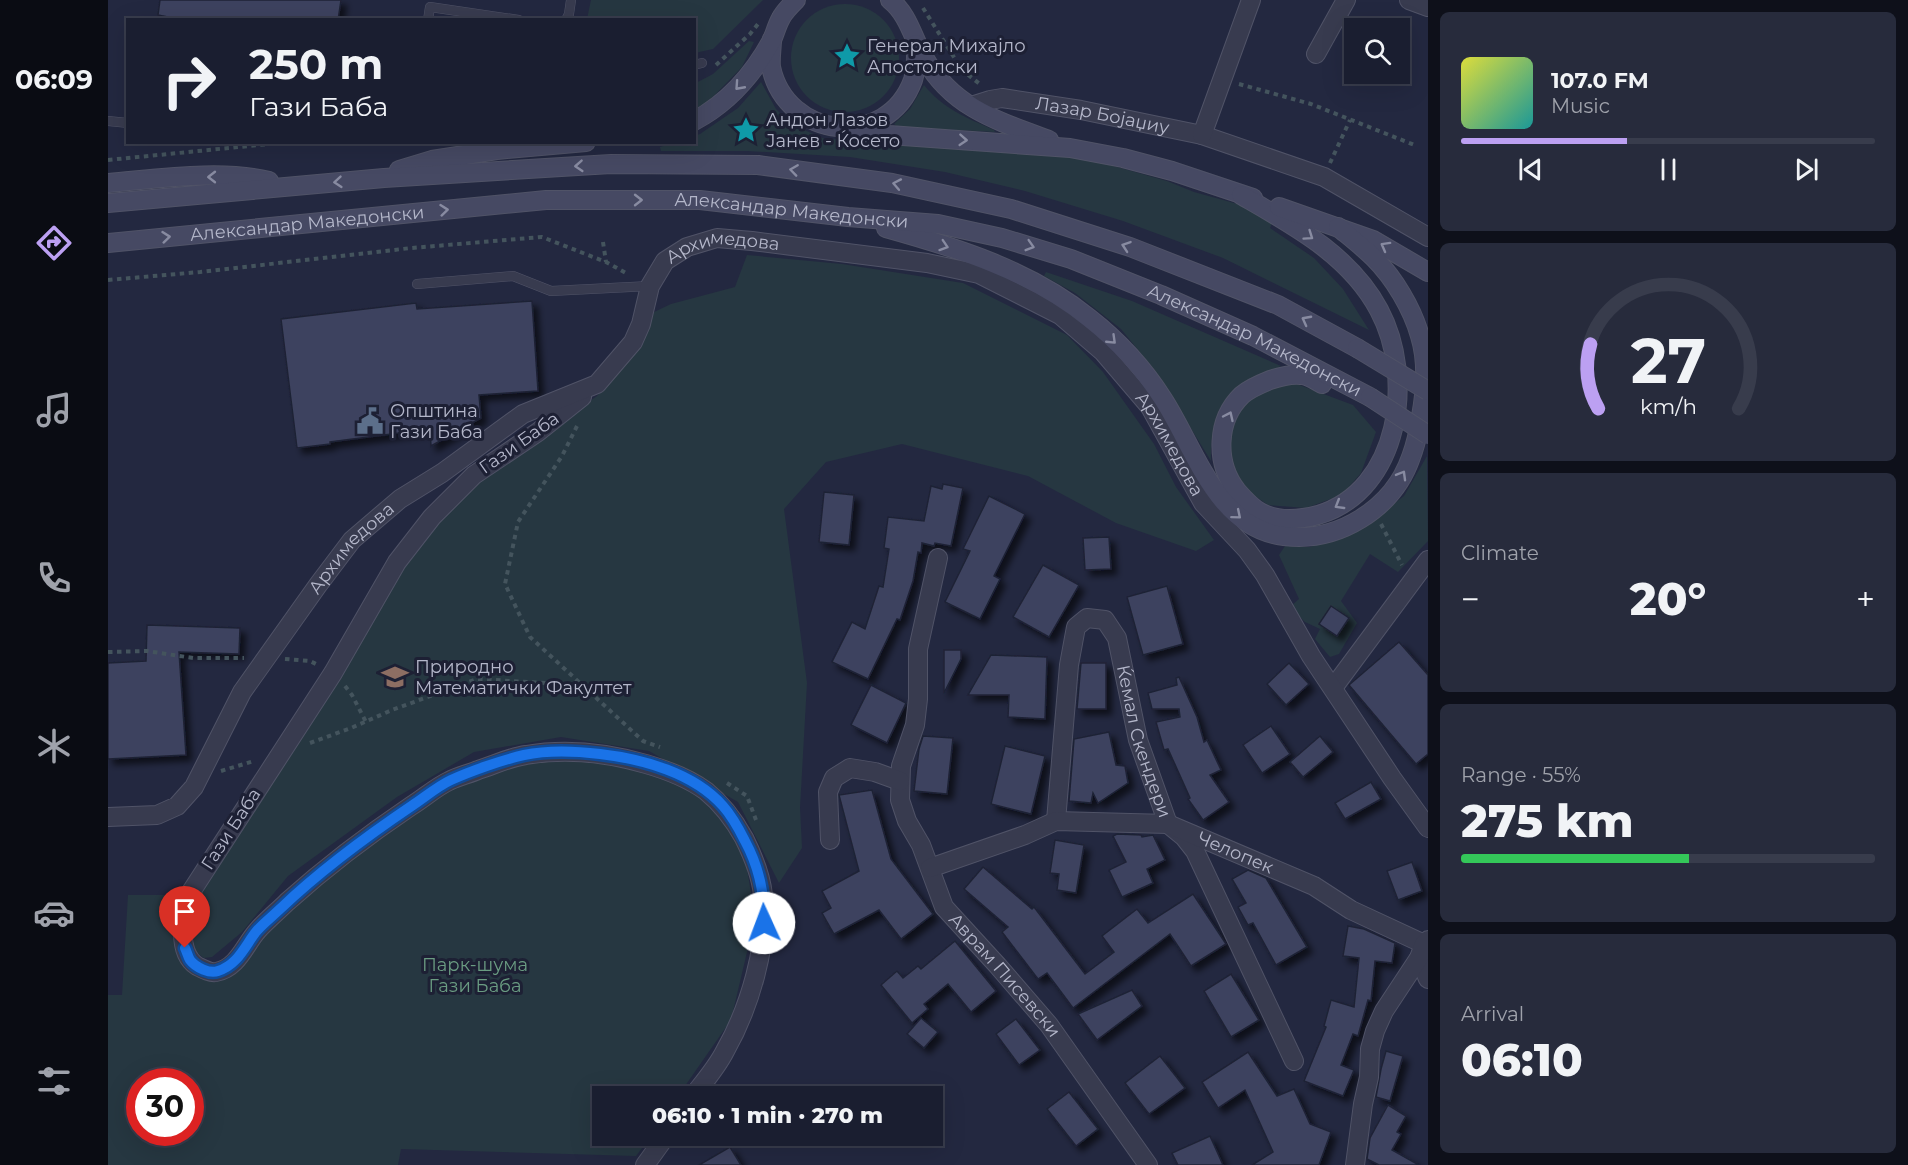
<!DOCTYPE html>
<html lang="en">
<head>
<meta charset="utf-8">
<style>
	:root { --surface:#1a1e30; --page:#272b3c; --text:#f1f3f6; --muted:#9fa2ab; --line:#383c4c; --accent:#bca0f2 }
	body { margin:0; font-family:Montserrat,sans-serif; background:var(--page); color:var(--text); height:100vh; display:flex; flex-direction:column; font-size:22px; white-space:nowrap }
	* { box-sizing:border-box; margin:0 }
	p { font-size:20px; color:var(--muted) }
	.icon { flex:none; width:33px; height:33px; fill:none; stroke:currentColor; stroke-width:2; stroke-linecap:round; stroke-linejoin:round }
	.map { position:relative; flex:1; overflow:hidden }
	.sheet { display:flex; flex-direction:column; gap:12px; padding:12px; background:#0e101a; width:480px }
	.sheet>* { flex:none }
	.guide { position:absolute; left:18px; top:18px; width:570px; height:126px; border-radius:0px; box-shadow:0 6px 24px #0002,0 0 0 2px var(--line); background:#1a1e30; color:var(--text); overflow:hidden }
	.fabs { position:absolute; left:1236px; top:18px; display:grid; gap:12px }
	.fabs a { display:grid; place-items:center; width:66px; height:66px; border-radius:0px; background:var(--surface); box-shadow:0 6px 24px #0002,0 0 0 2px var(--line); font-size:30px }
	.speed { position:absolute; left:18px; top:1068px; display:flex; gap:12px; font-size:30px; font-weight:700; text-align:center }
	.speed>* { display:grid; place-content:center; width:78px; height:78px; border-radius:50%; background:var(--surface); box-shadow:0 6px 24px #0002,0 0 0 2px var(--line); line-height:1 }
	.speed .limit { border:9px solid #d22; background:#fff; color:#111 }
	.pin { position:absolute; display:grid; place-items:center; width:51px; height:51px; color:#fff; margin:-62px -26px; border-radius:50% 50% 50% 0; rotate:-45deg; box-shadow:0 0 6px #0007 }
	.pin .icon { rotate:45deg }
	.me { position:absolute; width:66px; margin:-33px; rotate:358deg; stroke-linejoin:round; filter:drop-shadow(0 0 4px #0008) }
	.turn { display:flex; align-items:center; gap:21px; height:126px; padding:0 24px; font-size:27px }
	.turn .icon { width:78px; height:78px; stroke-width:2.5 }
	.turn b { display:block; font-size:42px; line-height:51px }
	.big { font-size:45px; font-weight:800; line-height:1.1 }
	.sheet .card { flex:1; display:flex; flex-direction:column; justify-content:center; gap:9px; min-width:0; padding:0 21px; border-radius:9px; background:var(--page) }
	.sheet .dial { align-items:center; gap:0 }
	.dial svg { height:156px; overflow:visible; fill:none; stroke:var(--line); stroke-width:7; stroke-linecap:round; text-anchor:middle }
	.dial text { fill:var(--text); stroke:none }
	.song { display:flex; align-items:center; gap:18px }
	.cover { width:72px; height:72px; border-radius:9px; background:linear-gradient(135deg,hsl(60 70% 55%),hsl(180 70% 35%)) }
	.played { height:6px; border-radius:3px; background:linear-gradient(90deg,var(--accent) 40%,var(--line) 40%) }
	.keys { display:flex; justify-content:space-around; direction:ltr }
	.heat { display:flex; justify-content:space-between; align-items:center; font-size:33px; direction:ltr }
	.charge { height:9px; border-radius:4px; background:linear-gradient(90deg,#34c759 55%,var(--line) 0) }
	.trip { position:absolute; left:484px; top:1086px; width:351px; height:60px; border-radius:0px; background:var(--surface); box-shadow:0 6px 24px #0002,0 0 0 2px var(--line); font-weight:800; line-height:60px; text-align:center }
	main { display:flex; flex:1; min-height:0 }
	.tabs { display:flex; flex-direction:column; width:108px; justify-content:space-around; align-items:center; background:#0a0c13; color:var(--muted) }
	.tabs .icon { width:42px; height:42px }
	.tabs .active { color:var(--accent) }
	.tabs b { font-size:27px; color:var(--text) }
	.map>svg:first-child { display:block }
</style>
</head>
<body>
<main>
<nav class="tabs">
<b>06:09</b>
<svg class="icon active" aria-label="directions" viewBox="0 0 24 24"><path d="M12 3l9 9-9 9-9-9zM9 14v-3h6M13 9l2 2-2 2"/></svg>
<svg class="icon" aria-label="music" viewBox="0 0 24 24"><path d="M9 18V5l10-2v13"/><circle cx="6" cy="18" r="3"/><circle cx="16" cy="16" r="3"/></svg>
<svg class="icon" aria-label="phone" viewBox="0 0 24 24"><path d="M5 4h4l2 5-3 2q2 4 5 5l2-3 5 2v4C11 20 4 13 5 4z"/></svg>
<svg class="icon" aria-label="climate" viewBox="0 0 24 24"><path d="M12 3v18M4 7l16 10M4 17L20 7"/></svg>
<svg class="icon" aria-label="car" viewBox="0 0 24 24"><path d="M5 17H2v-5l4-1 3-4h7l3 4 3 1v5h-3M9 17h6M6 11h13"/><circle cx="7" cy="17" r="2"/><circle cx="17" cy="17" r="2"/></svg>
<svg class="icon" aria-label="filters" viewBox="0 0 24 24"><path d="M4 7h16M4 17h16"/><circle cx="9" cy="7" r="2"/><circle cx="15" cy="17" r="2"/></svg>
</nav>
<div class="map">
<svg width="1320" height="1165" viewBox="0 0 1320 1165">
	<defs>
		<filter id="shadow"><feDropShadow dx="5.5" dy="5.5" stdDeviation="3" flood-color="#0009"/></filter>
	</defs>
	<rect width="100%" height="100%" fill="#232840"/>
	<g fill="#263741" fill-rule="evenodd">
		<path d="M483,0H655L605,49L587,53L586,20L479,19Z"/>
		<circle cx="737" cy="58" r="54"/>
		<path d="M641,41L646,42L634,67L600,102L587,109L586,84L605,74Z"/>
		<path d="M653,82L668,109L675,116L685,125L717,139L815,141L899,148L988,161L1059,181L1086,192L1137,206L1164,223L1162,228L1206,258L1235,289L1261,330L1115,258L1015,221L917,191L837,172L742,157L639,151H553L552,147L566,143L586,142L587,136L592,134L630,108Z"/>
		<path d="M816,85C834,108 859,118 886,130L887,132L790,127L786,124L802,109Z"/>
		<path d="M639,255L734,264L855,283L959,335L995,372L1046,444L1068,487L1106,540L1088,551L1008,523L920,476L794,444L718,462L676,509L699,683L692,808L694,848L671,883L630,802L541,751L453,737L366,752L289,797L180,876L134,932L104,957L96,958L86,951V902L305,553L345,504L387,467L489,396L517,364L544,313L563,304L627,287Z"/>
		<path d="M938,272L1024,301L1173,366C1161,373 1133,386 1123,394C1105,410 1103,439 1103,461L1048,372L1013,329L967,293L936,276Z"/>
		<path d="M1186,383L1245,405L1268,432L1253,473L1234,495L1198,508L1160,505L1141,492L1125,472L1118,457L1125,420L1138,401L1170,384Z"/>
		<path d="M1319,456L1320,541L1290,572L1262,554L1233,601L1249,623L1231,654L1222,657L1207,639L1212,629L1197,622L1182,607L1191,599L1171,555L1177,546L1202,547L1238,535L1257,526L1296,496Z"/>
		<path d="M446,754L558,771L612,805L636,850L647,918L623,1020L570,1096H495V1136H543L528,1156L293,1149L290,1165H0V995H14L20,895H81L77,948L107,972L148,932L341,781ZM32,1082H82V1132H32Z"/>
	</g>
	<g fill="#3d435e" stroke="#1f2236" stroke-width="1.5" filter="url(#shadow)">
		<path d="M52,0H233L230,20H75L50,15Z"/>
		<path d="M424,301L430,391L371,395L373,418L323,446L322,429L222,442V444L189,448L173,319L308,303L309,309Z"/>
		<path d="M835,484L855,488L843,546L827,543L826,546L814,543L813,553L810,552L805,581L792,620L789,619L760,679L724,662L744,622L757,629L771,586L775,587L781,549L776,548L780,517L816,521L823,486L834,489Z"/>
		<path d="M716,492L746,495L741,545L711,542Z"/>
		<path d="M881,496L917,514L886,576L892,579L872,619L837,602L862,551L855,549Z"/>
		<path d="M1001,537L1003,569L977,570L975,538Z"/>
		<path d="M935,565L971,585L941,637L905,617Z"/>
		<path d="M1059,586L1075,644L1035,655L1019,597Z"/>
		<path d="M1223,606L1241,618L1229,636L1211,624Z"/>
		<path d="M39,625L132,628L131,654L71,652L78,755L0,759V663L38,661Z"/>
		<path d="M1291,642L1320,675V754L1308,764L1241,685Z"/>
		<path d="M836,650H853V659L836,693Z"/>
		<path d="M883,655L939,657L937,719L900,717L901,695H860Z"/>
		<path d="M973,663H998V709H969Z"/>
		<path d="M1181,663L1201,684L1178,705L1159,684Z"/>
		<path d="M1071,677L1089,717L1096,742L1099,740L1113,770L1102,775L1121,802L1095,820L1080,799L1082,798L1060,749L1056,750L1048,722L1072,717L1071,709H1044L1040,693L1069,685L1068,678Z"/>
		<path d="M763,685L798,703L779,743L743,725Z"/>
		<path d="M1163,726L1182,754L1154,773L1135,745Z"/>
		<path d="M1001,732L1008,765L1017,766L1020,783L990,803L985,793L983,803L961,801L966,739Z"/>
		<path d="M815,736L845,738L839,794L806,791L811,749Z"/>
		<path d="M1212,736L1225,752L1195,777L1182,762Z"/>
		<path d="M897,746L937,756L923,814L883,804Z"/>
		<path d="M1263,782L1273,799L1237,819L1227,803Z"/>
		<path d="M764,790L783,859L825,914L793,939L771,910L726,934L714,913L723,908L714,891L751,871L731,795Z"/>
		<path d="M1009,834L1033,835L1034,837L1045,835L1057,860L1039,869L1045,883L1014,897L1001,870L1018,862L1005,836Z"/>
		<path d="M947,840L976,845L968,893L949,890L951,874L942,873Z"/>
		<path d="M1304,862L1314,891L1290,900L1279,871Z"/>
		<path d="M875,867L924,909L926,907L977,974L1006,952L994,936L1029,909L1040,923L1085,894L1118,944L1083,966L1062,934L965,1008L939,973L930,979L894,932L900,927L856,889Z"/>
		<path d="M1140,870L1158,878L1199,947L1168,965L1145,923L1140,925L1130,907L1138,903L1124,879Z"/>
		<path d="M1240,926L1256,929L1287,943L1284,963L1267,961L1263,1001L1260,1000L1250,1036L1245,1034L1233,1065L1246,1070L1235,1096L1196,1081L1218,1027L1216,1026L1223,1000L1246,1007L1251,958L1235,956Z"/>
		<path d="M847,941L888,991L863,1012L840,984L816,1004L820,1009L804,1023L773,985L789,971L795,978L810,966L813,969Z"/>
		<path d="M1123,974L1151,1020L1123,1037L1096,991Z"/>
		<path d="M1024,990L1034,1006L989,1040L970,1014Z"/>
		<path d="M813,1018L830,1032L816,1048L799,1034Z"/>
		<path d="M908,1019L932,1050L911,1065L888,1034Z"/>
		<path d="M1278,1051L1295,1056L1282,1101L1268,1097L1273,1069Z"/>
		<path d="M1140,1052L1169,1096L1186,1089L1202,1124L1223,1132L1211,1165H1144L1165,1152L1137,1090L1110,1108L1094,1082Z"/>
		<path d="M1052,1056L1077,1088L1041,1114L1017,1083Z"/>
		<path d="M961,1092L990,1129L968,1146L939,1109Z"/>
		<path d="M1280,1105L1298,1116L1289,1132L1293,1134L1284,1150L1311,1165H1271L1259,1159L1262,1138Z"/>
		<path d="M1102,1136L1115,1165H1070L1064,1153Z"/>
		<path d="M622,1147L633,1165H591Z"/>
	</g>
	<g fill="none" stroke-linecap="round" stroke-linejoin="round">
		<defs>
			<g id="lane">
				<path d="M320,20L322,7L411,20"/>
				<path d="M458,20L461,14L463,0"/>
				<path d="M586,65L594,63"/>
				<path d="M0,121L20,123"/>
				<path d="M309,284L405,276L443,291L542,286"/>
			</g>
			<g id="street">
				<path d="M1301,0L1320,7"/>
				<path d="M1208,54L1238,0"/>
				<path id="s1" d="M863,106L882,100L894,98L973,110L1094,135L1216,177L1320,237"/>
				<path d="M1094,135L1143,0"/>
				<path d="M474,397L430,432L366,475L324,517L289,562L225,673L81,895C75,917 68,952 89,966C95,969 102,973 108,972C130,968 137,944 150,930C159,920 170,911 179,902C218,867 260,835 303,806C316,798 328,787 341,781C350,776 361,774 370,770C386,765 402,757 418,755C458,748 500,753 538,764C559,770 580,778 598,791C614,804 626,820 636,838C645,856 653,875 655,895C661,944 641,1009 617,1051C609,1067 596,1082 585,1096"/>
				<path id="s2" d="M830,558L810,649V699L807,725L793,766L792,800L799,821L813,845L836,907L890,966L941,1025L1040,1165"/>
				<path d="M1225,688L1320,560"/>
				<path id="s3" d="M0,817L49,815L69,806L86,787L134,692L210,585L244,540L292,499L334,473L415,414L489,384L525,342L533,324L542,286L557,261L579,247L609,238L644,241L819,263L871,274L952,315L995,352L1042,407L1095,503L1139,550L1157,575L1203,656L1284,778L1320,828"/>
				<path id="s4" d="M948,821L961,665L968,627L979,618L997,620L1009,638L1030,740L1060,824L1076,837L1087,851L1186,1061"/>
				<path d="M722,840L720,792L726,778L742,768L767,772L792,781"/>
				<path id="s5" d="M822,868L917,835L948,821L1060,824L1206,886L1243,910L1316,944"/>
				<path d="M1311,958L1320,979"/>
				<path d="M537,1165L558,1136"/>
				<path d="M1247,1165L1255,1104L1261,1077L1262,1049L1267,1031L1276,1011L1311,958L1316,944L1320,940"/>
			</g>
			<g id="secondary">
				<path d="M782,0C801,15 805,39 817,59C845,108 890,121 941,140"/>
				<path d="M664,39C664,48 662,58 663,67C678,139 779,151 805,80C809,68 808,56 808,44"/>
				<path d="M586,121C620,103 646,73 664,40C667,33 669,25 673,18C676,12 683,5 688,0"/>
				<path d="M734,129L781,135L962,148L1015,158L1064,171L1145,198"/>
				<path d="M291,170L324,160L389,150L478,142"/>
				<path d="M0,183C48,179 114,169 161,181"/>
				<path d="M1133,195C1185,225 1242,255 1271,310C1307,377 1293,490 1210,515C1191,520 1170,522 1152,512C1143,507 1136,499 1129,491C1107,463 1108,420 1134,395C1142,388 1152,384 1162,380C1171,377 1184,374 1193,375C1200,375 1208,381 1214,384"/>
				<path d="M0,203L276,178L503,164L650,165L784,183L903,209L1022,247L1170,305L1249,348"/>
				<path d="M1171,207L1265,240L1320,272"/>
				<path d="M778,228C850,248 923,271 981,318C1009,340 1036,369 1055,399C1087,448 1108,528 1176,536C1230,543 1285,509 1303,457C1308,444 1311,429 1313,416C1318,389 1320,362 1312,336C1304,308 1286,278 1266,258C1255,247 1242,237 1230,227"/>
				<path id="s6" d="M0,243L438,200H592L740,217L830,224L894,238L963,259L1053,295L1145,336L1262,397"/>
			</g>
		</defs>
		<use href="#lane" stroke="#505367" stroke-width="10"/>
		<use href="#street" stroke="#505367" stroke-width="20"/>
		<use href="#secondary" stroke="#505367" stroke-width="20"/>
		<g stroke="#44545d" stroke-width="4" stroke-dasharray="4.5 4.5" stroke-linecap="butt">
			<path d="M815,8L854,70L873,85"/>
			<path d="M608,65L642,34L650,24"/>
			<path d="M1131,84L1203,104L1309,146"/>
			<path d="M0,160L181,142"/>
			<path d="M1222,163L1242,120"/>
			<path d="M495,242L498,262"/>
			<path d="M0,280L92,272L303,248L434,237L498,262L518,273"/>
			<path d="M469,426L454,456L410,522L397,584L422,637L535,741L552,747"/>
			<path d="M1273,524L1294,565"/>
			<path d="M0,652L39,651L85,658H136"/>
			<path d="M177,659L202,661L210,665"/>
			<path d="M237,686L244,695L258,722"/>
			<path d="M202,743L243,728L284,710L369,679L438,683L479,691"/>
			<path d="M113,771L146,761"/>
			<path d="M619,783L639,796L648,820"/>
		</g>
		<use href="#lane" stroke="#383b4f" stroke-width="9"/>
		<use href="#street" stroke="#383b4f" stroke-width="18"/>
		<use href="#secondary" stroke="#464963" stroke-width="18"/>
		<defs>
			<g id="secondary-bridge">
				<path d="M1249,348L1320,391"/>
				<path d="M1262,397L1320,435"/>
			</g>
		</defs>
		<use href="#secondary-bridge" stroke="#505367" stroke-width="20" stroke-linecap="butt"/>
		<use href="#secondary-bridge" stroke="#464963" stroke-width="18"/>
	</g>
	<defs><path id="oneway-chevron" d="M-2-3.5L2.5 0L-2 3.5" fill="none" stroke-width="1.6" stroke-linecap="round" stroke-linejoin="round" transform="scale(1.5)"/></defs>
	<g stroke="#888ba1">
		<use href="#oneway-chevron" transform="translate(631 86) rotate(132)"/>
		<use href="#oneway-chevron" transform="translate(855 140) rotate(4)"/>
		<use href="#oneway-chevron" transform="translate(471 166) rotate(176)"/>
		<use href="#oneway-chevron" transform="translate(686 170) rotate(-172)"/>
		<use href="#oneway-chevron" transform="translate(104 177) rotate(180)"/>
		<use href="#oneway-chevron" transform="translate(230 182) rotate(175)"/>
		<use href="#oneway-chevron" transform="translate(789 184) rotate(-169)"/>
		<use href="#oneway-chevron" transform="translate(530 200)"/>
		<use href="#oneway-chevron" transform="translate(336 210) rotate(-6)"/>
		<use href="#oneway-chevron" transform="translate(1201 236) rotate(35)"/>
		<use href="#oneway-chevron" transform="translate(58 237) rotate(-6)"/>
		<use href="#oneway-chevron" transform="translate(836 246) rotate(18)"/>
		<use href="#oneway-chevron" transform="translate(922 246) rotate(17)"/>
		<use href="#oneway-chevron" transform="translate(1018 246) rotate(-161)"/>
		<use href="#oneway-chevron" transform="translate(1277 246) rotate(-151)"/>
		<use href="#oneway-chevron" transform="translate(1198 320) rotate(-152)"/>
		<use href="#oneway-chevron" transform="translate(1004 340) rotate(44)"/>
		<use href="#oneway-chevron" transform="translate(1121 416) rotate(-65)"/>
		<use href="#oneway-chevron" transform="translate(1294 475) rotate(-60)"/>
		<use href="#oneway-chevron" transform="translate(1231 505) rotate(149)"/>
		<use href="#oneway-chevron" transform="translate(1129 515) rotate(40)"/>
	</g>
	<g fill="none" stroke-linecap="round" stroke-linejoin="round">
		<defs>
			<path id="route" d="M77,948C79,952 80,957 82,960C88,968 102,974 110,971C129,965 136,948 147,933C154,924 165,916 173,908C213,870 259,836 305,805C317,797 330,786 343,780C363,771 394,760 416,755C440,750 467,751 492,754C535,759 586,773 615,806C624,816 631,829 637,841C651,867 657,893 656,923"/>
		</defs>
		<use href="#route" stroke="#114b97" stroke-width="15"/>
		<use href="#route" stroke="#1a73e8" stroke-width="10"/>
	</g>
	<defs>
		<symbol id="sight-bare" viewBox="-9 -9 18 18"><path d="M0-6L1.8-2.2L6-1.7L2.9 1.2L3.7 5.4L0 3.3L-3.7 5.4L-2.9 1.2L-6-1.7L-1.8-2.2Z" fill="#0f9aa8" stroke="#1d2034" stroke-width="2.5" paint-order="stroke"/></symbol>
		<symbol id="civic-bare" viewBox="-9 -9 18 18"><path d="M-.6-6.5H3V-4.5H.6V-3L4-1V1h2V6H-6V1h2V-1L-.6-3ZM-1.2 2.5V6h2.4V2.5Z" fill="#5c6f8a" stroke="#1d2034" stroke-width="2.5" paint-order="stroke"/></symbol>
		<symbol id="university-bare" viewBox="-9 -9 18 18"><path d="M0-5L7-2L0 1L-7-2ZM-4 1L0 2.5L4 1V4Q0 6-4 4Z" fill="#8d6e63" stroke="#1d2034" stroke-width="2.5" paint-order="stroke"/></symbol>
	</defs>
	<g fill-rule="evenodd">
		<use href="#sight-bare" x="720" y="37" width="38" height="38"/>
		<use href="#sight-bare" x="619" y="111" width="38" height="38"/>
		<use href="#civic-bare" x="243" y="402" width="38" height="38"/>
		<use href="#university-bare" x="268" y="658" width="38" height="38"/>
	</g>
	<g text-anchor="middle" stroke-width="6" stroke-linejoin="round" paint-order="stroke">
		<g font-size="18" fill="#b4b7ca" stroke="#1d2034" text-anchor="start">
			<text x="759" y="52">Генерал Михајло<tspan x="759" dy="21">Апостолски</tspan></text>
			<text x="658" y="126">Андон Лазов<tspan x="658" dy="21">Јанев - Ќосето</tspan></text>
			<text x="282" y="417">Општина<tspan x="282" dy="21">Гази Баба</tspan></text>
			<text x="307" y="673">Природно<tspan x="307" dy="21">Математички Факултет</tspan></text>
		</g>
		<g font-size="18" fill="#b4b7ca" stroke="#1d2034">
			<text dy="6" stroke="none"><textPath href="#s1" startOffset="134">Лазар Бојаџиу</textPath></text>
			<text dy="6" stroke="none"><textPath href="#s6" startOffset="686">Александар Македонски</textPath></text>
			<text dy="6" stroke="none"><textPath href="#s6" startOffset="200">Александар Македонски</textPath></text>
			<text dy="6" stroke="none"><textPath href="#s3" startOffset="888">Архимедова</textPath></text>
			<text dy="6" stroke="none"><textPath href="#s6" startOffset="1172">Александар Македонски</textPath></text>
			<text transform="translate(411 443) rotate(-35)" y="6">Гази Баба</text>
			<text dy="6" stroke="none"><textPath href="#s3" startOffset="1410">Архимедова</textPath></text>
			<text dy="6" stroke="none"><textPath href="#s3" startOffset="384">Архимедова</textPath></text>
			<text dy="6" stroke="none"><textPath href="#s4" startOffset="356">Ќемал Скендери</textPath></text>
			<text transform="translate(123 829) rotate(-57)" y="6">Гази Баба</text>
			<text dy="6" stroke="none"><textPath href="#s5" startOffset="320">Челопек</textPath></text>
			<text dy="6" stroke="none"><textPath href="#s2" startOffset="454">Аврам Писевски</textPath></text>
		</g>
		<g font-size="18" fill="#6a9c82" stroke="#1d2034">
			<text x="367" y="971">Парк-шума<tspan x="367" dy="21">Гази Баба</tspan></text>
		</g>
	</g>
</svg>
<div class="fabs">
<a><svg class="icon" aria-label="search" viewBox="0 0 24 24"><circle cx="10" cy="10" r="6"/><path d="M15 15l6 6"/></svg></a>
</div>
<div class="speed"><div class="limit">30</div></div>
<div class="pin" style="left:77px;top:948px;background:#d93025"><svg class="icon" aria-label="arrive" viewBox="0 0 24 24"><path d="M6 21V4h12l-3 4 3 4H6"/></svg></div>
<svg class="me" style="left:656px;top:923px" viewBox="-20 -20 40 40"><circle r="19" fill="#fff"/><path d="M0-13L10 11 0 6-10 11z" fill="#1a73e8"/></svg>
<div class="trip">06:10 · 1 min · 270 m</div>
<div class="guide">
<div class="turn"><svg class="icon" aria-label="right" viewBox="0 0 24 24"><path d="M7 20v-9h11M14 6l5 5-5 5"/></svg><div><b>250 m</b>Гази Баба</div></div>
</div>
</div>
<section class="sheet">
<div class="card">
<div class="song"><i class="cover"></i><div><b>107.0 FM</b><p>Music</p></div></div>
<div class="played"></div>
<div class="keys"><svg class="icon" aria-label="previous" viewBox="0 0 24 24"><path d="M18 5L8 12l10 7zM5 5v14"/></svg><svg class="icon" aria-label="pause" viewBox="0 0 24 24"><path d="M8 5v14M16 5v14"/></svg><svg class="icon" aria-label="next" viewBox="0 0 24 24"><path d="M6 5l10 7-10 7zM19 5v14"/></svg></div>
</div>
<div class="card dial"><svg viewBox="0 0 100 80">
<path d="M14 69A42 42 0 1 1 86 69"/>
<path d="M14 69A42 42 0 0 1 10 36" stroke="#bca0f2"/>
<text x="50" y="56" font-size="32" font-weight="700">27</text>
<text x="50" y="72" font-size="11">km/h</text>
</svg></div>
<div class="card"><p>Climate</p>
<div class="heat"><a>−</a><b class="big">20°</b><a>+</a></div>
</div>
<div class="card"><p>Range · 55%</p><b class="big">275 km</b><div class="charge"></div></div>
<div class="card"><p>Arrival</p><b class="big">06:10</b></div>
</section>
</main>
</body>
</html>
